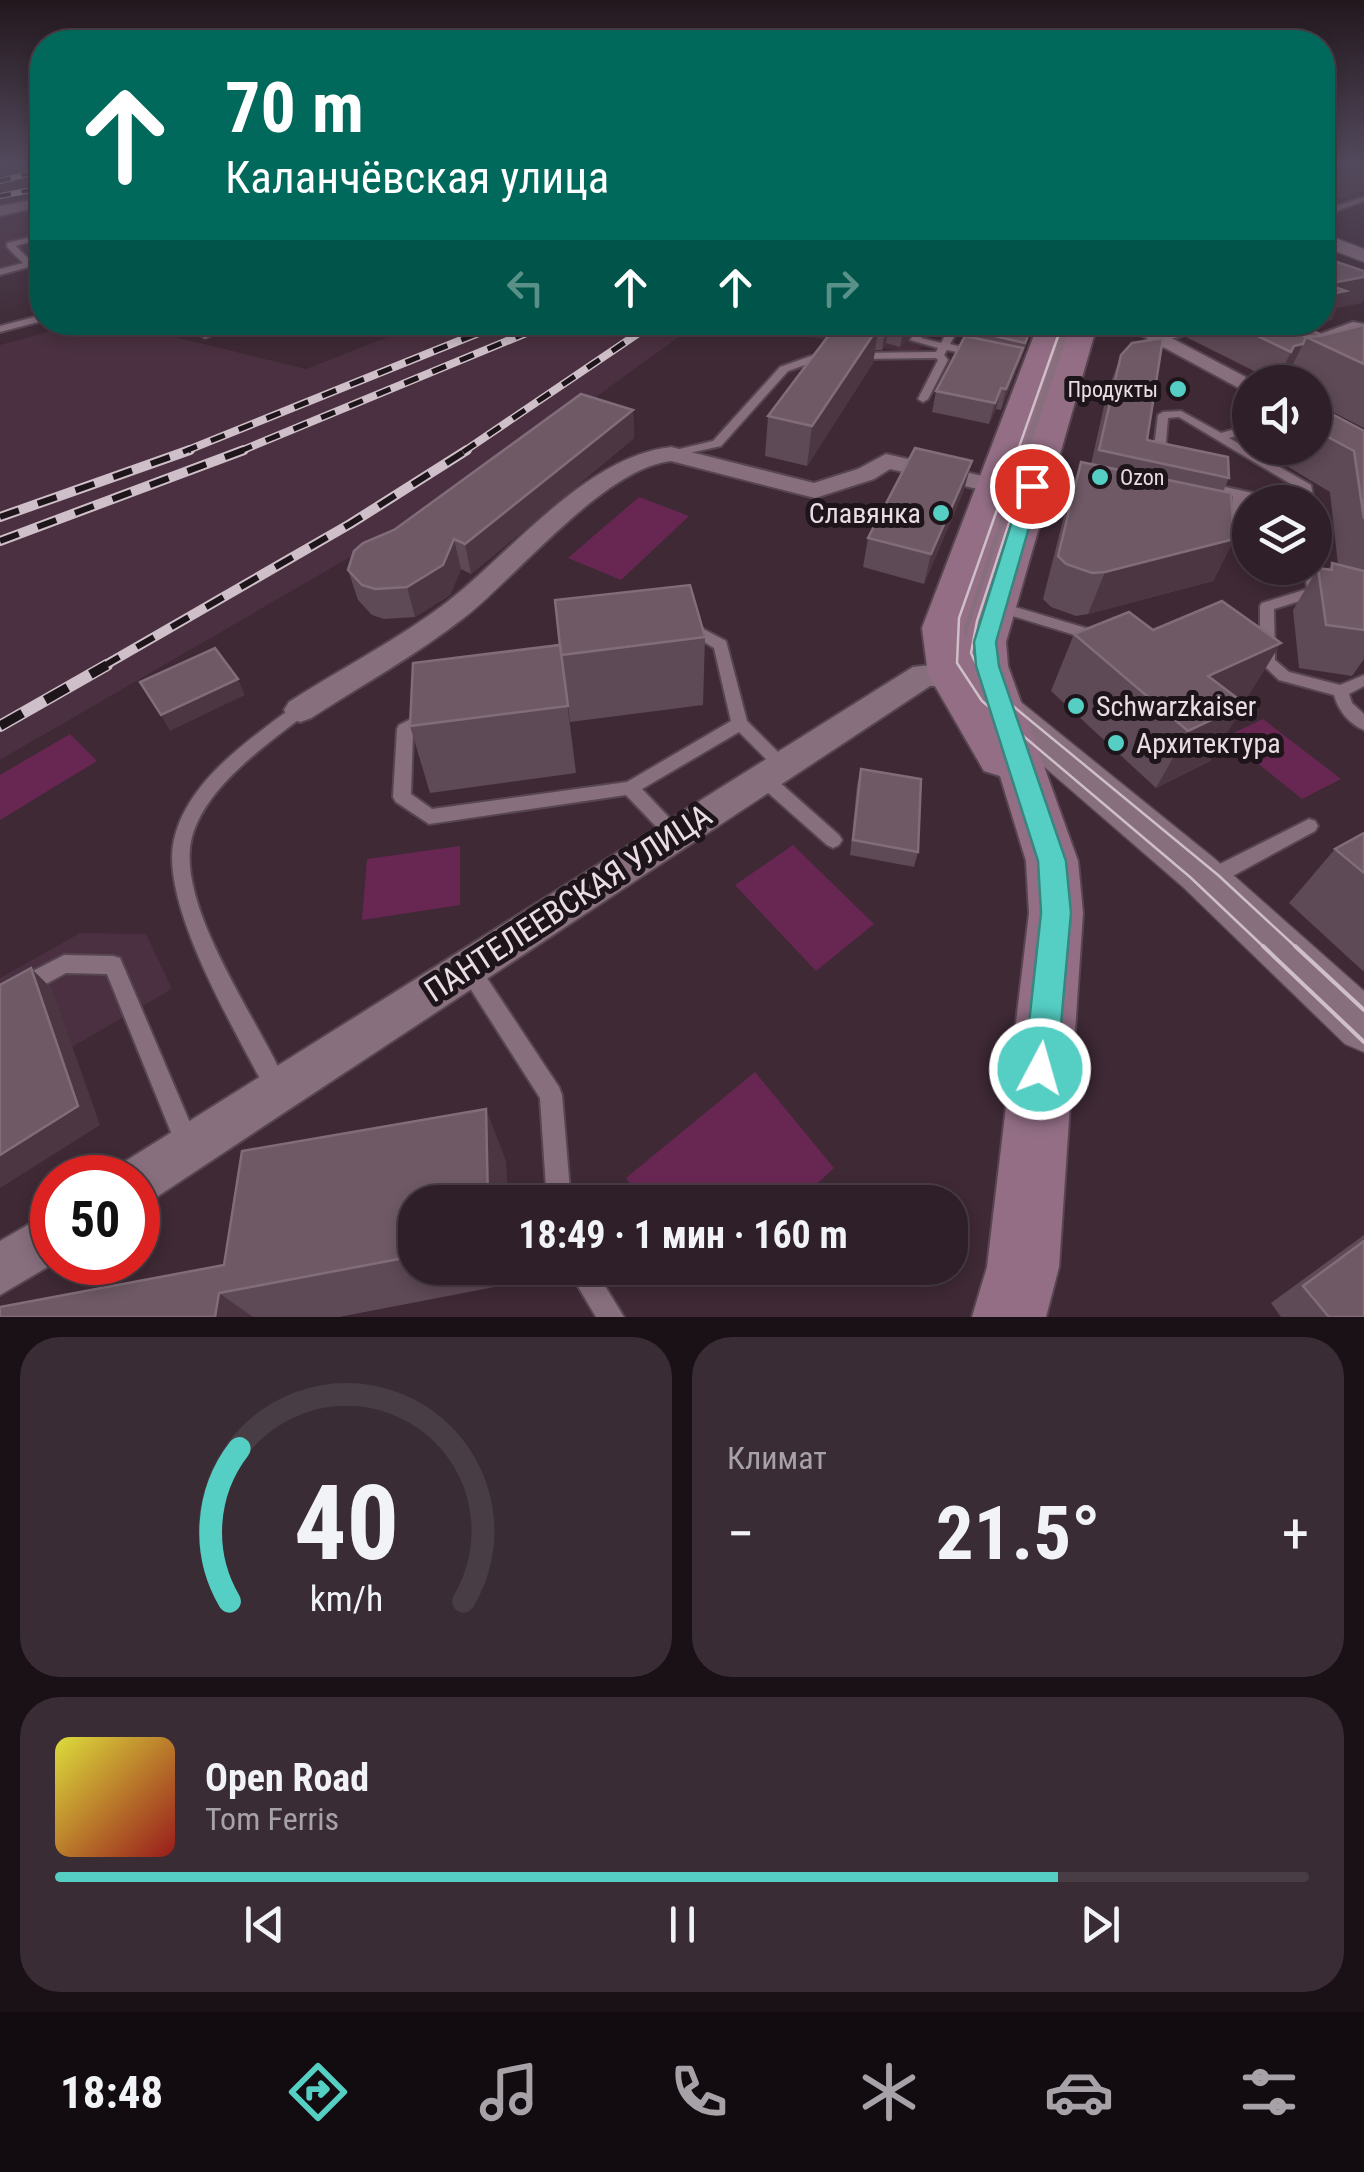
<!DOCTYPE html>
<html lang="ru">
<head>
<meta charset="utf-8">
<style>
	:root { --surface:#2e1f28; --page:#3a2c34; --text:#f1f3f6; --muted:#a7a2a8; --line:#493d45; --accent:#55cec4 }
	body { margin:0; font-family:"Roboto Condensed",sans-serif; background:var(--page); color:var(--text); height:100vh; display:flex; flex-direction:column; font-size:38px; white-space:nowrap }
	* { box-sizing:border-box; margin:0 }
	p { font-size:32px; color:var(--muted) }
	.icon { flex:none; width:55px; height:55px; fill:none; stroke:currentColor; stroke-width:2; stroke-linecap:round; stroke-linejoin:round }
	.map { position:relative; height:1317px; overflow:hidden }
	.drawer { display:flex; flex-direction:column; gap:20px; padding:20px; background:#191116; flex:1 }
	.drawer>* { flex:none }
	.hud { position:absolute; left:30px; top:30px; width:1305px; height:305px; border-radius:40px; box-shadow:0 5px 15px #0003,0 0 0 2px var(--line); background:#00695c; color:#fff; overflow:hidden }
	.buttons { position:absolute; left:1232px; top:365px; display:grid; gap:20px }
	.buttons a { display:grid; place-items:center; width:100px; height:100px; border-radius:50%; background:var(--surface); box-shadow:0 5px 15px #0003,0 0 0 2px var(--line); font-size:50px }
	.speed { position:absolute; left:30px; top:1155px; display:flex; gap:20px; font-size:50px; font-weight:700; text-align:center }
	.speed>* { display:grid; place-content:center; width:130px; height:130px; border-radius:50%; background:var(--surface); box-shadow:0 5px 15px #0003,0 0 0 2px var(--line); line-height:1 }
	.speed .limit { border:15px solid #d22; background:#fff; color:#111 }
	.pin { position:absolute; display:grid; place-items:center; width:85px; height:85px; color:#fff; margin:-42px; border:5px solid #fff; border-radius:50%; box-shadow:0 2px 10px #0007 }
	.me { position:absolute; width:110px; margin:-55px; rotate:6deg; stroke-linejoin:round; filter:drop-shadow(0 0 8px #0008) }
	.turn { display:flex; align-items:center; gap:35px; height:210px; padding:0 30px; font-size:45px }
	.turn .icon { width:130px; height:130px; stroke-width:2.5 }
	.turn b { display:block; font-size:70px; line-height:85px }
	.lanes { display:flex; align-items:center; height:95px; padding:0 30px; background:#0003; justify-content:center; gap:50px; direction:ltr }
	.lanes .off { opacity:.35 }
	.big { font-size:75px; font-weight:700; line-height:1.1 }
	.drawer .widget { flex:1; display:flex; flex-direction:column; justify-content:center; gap:15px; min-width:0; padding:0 35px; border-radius:40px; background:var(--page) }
	.drawer .dial { align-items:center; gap:0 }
	.dial svg { height:260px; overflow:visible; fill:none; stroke:var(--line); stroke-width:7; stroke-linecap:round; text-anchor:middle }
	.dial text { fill:var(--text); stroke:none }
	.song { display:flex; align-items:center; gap:30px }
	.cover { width:120px; height:120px; border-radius:15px; background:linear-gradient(135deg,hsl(60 70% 55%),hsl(0 70% 35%)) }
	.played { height:10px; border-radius:5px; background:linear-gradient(90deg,var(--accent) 80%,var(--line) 80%) }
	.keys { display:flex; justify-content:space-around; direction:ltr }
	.heat { display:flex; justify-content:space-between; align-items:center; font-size:55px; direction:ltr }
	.drawer .tiles { flex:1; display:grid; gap:20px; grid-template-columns:1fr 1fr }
	.widget:last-child { grid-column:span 2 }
	.trip { position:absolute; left:398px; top:1185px; width:570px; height:100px; border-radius:40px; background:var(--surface); box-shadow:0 5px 15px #0003,0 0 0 2px var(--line); font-weight:700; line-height:100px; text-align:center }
	.menu { display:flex; height:160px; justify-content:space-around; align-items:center; background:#120c10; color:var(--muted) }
	.menu .icon { width:70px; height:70px }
	.menu .current { color:var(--accent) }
	.menu b { font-size:45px; color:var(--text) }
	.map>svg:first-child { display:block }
</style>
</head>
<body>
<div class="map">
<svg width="1364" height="1317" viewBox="0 0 1364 1317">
	<rect width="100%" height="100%" fill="#3e2935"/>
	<g fill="#4a3040">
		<path d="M0,162H42V197L0,205Z"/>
		<path d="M42,208V264L0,276V217Z"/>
		<path d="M81,323H118L306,369L423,323H698L473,486L0,760V345Z"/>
		<path d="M741,323H938L920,349L910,352L830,341Z"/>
		<path d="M80,933L146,934L172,989L72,1047L100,1125L0,1188V978Z"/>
	</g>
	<g fill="#682752">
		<path d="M639,497L689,516L621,580L568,558Z"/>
		<path d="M1263,719L1341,779L1302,799L1225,737Z"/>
		<path d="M70,734L97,761L0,820V775Z"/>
		<path d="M793,845L874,924L816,971L735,885Z"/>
		<path d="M460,846V905L362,920L367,859Z"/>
		<path d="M755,1072L834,1168L797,1202H642L626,1178Z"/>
	</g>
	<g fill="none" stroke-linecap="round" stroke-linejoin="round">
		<defs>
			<g id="service">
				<path d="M1364,197V201L1322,216V211Z"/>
				<path d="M42,234V238L16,246L32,262V266L0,275V269L23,263L7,247V243Z"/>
				<path d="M42,315V321L0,332V326Z"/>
				<path d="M183,322H194L206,331L232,322H246L205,338Z"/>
				<path d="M923,322H932L921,338L941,343L953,322H962L950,344L983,353L978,356L947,350L944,355L948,360L928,399L923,402L918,399L938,360L936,358L858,359L853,356L858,353L936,352L938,348L910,340Z"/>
				<path d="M1063,322H1073L975,619L971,657L969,661H959L957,657L961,619Z"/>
				<path d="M1353,322L1364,324V330L1354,328L1306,344L1301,341Z"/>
				<path d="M1179,331L1182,332V336L1157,342L1152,339Z"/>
				<path d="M830,354L835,357L834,359L816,361L788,371L721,446L671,457L665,454L667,452L713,441L780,367L811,356Z"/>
				<path d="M1181,411L1221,433L1250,425V432L1229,438L1311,485L1314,502H1302L1301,490L1179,417L1168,418L1164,464L1158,468L1154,466L1152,464L1158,415L1163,412Z"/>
				<path d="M1032,482L1090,495L1092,498L1086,502L1028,489V483Z"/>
				<path d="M1207,483L1276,498L1282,502H1261L1245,499L1244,531L1250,532V540L1216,532L1211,531L1210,528L1211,525L1231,528L1233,496L1203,490V484Z"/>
				<path d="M1315,565L1319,568L1321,592L1319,595L1274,609L1275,660L1289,672L1340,685L1364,675V686L1349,694L1352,703L1364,714V730C1349,724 1338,710 1334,695L1279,680L1260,662V606L1262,603L1307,589L1305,568H1315Z"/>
				<path d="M998,602L1106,634L1108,638L1101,643L993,610L991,607Z"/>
				<path d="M690,622L726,641L747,721L791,765L789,770L783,772L777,770L739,732L642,789L680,829L683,834L680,839L674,841L668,839L626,795L429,824L396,802L393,797L397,729L399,725L425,712L431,714L433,718L431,722L413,732L411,794L432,809L627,782L731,721L714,648L685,630L683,627Z"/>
				<path d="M300,704L306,706L308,710L306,714C266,745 206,786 192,837C174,906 261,1023 287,1086L284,1094L276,1097L268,1094C238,1035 159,905 174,840C187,781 249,740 294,706Z"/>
				<path d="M763,771L769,773L839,835L842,840L839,845L833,848L827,845L757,783L755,778L757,773Z"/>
				<path d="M1309,819L1315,821L1318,826L1315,831L1218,884L1211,886L1204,884L1202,878L1204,872Z"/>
				<path d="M64,955L113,956L120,958L199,1144L195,1152L187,1156L179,1152L107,974L66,973L0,1009V988Z"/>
				<path d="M468,958L475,960L559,1087L562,1095L571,1202H547L540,1098L461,974L458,967L461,960Z"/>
				<path d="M567,1268H594L624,1317H596Z"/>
			</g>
			<g id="minor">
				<path d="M42,198V206L0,216V206Z"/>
				<path d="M1117,322H1141L1255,382H1250V394Z"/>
				<path d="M671,447L814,483L858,469L886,454L1000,480L1003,485L991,492L890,469L874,479L815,498L671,461C605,468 519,574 465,617C418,654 362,685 311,718L300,722L289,718L284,710L289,702C340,669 397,640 446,603C512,552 585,457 671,447Z"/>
				<path d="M950,663L975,672L979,680L975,688C960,692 946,685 930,686L155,1198L138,1205V1178H116L121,1164L913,667Z"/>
				<path d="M52,1211V1262H56L0,1295V1241Z"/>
			</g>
			<g id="tertiary">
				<path d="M1322,233L1364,249V262L1322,246Z"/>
				<path d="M1003,694L1017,699L1215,859L1364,991V1052L1345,1044L1183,887L989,719L983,709L989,699Z"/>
			</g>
			<path id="secondary" d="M1039,322H1065L964,628L965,638L1072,322H1098L1006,642L1008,666L1078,861L1083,913L1059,1267L1046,1317H972L987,1267L1029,913L1026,861L1000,776L984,771L928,674L922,628Z"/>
		</defs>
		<use href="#service" stroke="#574651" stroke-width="4"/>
		<use href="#minor" stroke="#574651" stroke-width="4"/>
		<use href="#tertiary" stroke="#574651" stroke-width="3"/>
		<use href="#secondary" stroke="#574651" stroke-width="4"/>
		<use href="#service" fill="#886f7e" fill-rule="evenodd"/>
		<use href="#minor" fill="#886f7e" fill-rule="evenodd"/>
		<use href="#tertiary" fill="#886f7e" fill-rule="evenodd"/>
		<use href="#secondary" fill="#936e85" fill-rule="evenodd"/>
		<g stroke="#cebfc8" stroke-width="2.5">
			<path d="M1063,322L959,618L957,663L982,701L1190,877L1266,949"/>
			<path d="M1028,465L977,621L971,653L985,683L1218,875L1298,949"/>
		</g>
		<g stroke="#cebfc8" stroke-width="4">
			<path d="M1263,946L1364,1042"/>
			<path d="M1295,946L1364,1010"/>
		</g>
		<defs>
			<g id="rail-far3">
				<path d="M0,181L42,170"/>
				<path d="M0,196L42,188"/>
			</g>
			<g id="rail-far2">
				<path d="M183,452L506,322"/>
				<path d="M238,452L553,322"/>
				<path d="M463,452L655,322"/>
			</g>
			<g id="rail-far1">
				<path d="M0,517L190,450"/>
				<path d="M0,541L244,450"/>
				<path d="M102,667L350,524L467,450"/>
			</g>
			<path id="rail" d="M0,726L107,665"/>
		</defs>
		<use href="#rail-far3" stroke="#cebfc8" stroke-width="6"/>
		<use href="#rail-far2" stroke="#cebfc8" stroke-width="8"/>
		<use href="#rail-far1" stroke="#cebfc8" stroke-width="10"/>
		<use href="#rail" stroke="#cebfc8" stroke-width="12"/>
		<use href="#rail-far3" stroke="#1e151a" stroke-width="4" stroke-dasharray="11" stroke-linecap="butt"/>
		<use href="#rail-far2" stroke="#1e151a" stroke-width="5" stroke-dasharray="15" stroke-linecap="butt"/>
		<use href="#rail-far1" stroke="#1e151a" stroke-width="6" stroke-dasharray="20" stroke-linecap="butt"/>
		<use href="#rail" stroke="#1e151a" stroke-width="9" stroke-dasharray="26" stroke-linecap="butt"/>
	</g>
	<g fill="#5e4956">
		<path d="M795,322H921L900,347L886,343L882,350H875L873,363L807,466L765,456L768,416L832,331Z"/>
		<path d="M1035,322L1001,410L996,409L989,424L932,412L936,391L976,338L977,332Z"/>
		<path d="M1157,322H1318L1303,326L1323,336L1364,325V428L1315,403V382H1284L1288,374L1280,376L1276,382L1186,337L1183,328L1171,329Z"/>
		<path d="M1121,355L1147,440L1229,478L1223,492L1234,539L1213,581L1088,614L1076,616L1051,607L1043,599L1067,504L1081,462L1091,464L1107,393Z"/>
		<path d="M1315,409L1364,431V659L1352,676L1299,668L1293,610L1318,568L1328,570L1332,563L1338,565L1330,492L1285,465L1294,448H1315Z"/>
		<path d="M633,410L634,438L471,574L461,569L450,595L415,617L384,619L372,615L358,600L348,570L394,530Z"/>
		<path d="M964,490L924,584L863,567L868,538Z"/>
		<path d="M555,600L705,637L703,705L570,722Z"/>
		<path d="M1074,634L1246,700L1242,702L1210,761L1156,788L1051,691Z"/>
		<path d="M560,645L576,773L430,793L410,726Z"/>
		<path d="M861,769L918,852L914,867L850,855L857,785Z"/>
		<path d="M1364,833V972L1289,903L1335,849Z"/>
		<path d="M506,1161L507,1202H415V1268H509L510,1284L339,1317H0L224,1265Z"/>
		<path d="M1364,1235V1317H1281L1271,1303Z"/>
	</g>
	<g fill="#4b3642">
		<path d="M1326,162H1364V190L1322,204V163Z"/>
		<path d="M1364,277V299L1362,303L1337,308L1332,320L1322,322V291L1326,284Z"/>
		<path d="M912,322H921L900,347L903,333Z"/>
		<path d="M879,326L873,363L807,466L812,426Z"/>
		<path d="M888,330L886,343L882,350L884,336Z"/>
		<path d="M1303,344L1288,374L1280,376L1276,382L1294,346Z"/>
		<path d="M1023,348L1017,368L1001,410L1006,389Z"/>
		<path d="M1001,388L996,409L989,424L995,403Z"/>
		<path d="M633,410L634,438L471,574L465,544Z"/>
		<path d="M972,461L964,490L924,584L931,554Z"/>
		<path d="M454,539L461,569L450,595L415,617L407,587Z"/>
		<path d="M1234,539L1213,581L1088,614L1105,572Z"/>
		<path d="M1281,643L1246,700L1185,728L1208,676Z"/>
		<path d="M238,679L245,695L170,731L161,715Z"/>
		<path d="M1245,704L1210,761L1156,788L1188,731Z"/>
		<path d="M31,968L52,989L100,1125L0,1188V1155Z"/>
		<path d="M486,1109L506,1161L507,1202H488Z"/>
		<path d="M502,1268H509L510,1284Z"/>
		<path d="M219,1293L253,1317H215Z"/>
	</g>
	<g fill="#6e5965" stroke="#816d79" stroke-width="2.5">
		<path d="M1322,257L1364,271V277L1326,284L1346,291L1322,296Z"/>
		<path d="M852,322H912L903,333L888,330L884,336H878L879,326L849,327Z"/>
		<path d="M982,322H1033L1025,343L977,332Z"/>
		<path d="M1229,322H1296L1323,336L1306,337L1303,344L1294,346L1291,352Z"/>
		<path d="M1364,325V364L1306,337L1320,336Z"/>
		<path d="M879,326L812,426L768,416L835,327Z"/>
		<path d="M965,336L1023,348L1006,389L1001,388L995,403L936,391Z"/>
		<path d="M1163,338L1147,440L1228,457L1229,478L1099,450L1121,355L1132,343Z"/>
		<path d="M581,394L633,410L465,544L454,539L443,565L407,587L375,589L362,585L348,570L354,551L363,543L394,530Z"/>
		<path d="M1317,406L1364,431V519L1354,451L1315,430V409Z"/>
		<path d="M915,448L972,461L931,554L868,538Z"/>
		<path d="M1081,462L1231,493L1234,539L1105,572L1092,573L1066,564L1058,556Z"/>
		<path d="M1332,563L1364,571V630L1326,625L1318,568L1332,570Z"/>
		<path d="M690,585L705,637L561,655L555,600Z"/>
		<path d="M1222,601L1281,643L1208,676L1245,704L1188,731L1074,634L1129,612L1153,630Z"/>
		<path d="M560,645L568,706L410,726L413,663Z"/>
		<path d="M215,648L238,679L161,715L140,682Z"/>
		<path d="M861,769L921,779L918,852L853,840Z"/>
		<path d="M1364,833V873L1335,849Z"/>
		<path d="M31,968L78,1106L0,1155V985Z"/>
		<path d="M486,1109L488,1202H415V1256L219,1293L215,1317H0V1307L224,1265L242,1151Z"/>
		<path d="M1364,1241V1317H1329L1303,1286Z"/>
	</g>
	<linearGradient id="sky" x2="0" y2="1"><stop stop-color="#22171d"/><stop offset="0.47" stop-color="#52495c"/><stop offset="1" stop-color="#52495c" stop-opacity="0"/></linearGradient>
	<rect width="1364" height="346" fill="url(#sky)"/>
	<path fill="#55cec4" stroke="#37867f" stroke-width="2.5" d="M1032,480L1041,486L996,642L999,666L1066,861L1071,913L1057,1069L1052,1080L1040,1085L1029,1080L1024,1069L1041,913L1038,861L976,666L974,642L1023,486Z"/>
	<g fill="#55cec4" stroke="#1e151a" stroke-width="4">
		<circle cx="1178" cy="389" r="10"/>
		<circle cx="1100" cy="477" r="10"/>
		<circle cx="941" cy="513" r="10"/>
		<circle cx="1076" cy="706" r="10"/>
		<circle cx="1116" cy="743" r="10"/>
	</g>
	<g text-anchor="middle" stroke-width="10" stroke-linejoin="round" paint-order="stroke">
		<g font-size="22" fill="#eadce4" stroke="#1e151a" text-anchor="end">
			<text x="1158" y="397">Продукты</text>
			<text x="1120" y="485" text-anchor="start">Ozon</text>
		</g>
		<g font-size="28" fill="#eadce4" stroke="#1e151a" text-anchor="start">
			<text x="921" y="523" text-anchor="end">Славянка</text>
			<text x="1096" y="716">Schwarzkaiser</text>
			<text x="1136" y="753">Архитектура</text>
		</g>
		<g font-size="32" fill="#eadce4" stroke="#1e151a">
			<text transform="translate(568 903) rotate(-33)" y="11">ПАНТЕЛЕЕВСКАЯ УЛИЦА</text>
		</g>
	</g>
</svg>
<div class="buttons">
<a><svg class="icon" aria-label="sound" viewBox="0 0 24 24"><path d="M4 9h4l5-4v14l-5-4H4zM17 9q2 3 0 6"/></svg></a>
<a><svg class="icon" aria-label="layers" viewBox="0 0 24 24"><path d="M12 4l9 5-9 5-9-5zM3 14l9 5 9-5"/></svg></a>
</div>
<div class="speed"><div class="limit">50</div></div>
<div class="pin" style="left:1032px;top:486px;background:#d93025"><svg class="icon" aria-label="arrive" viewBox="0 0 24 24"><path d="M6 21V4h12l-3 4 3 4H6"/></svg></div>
<svg class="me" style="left:1040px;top:1069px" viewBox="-20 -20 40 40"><circle r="17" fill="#55cec4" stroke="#fff" stroke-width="3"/><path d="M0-11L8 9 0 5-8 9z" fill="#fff"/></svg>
<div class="trip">18:49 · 1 мин · 160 m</div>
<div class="hud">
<div class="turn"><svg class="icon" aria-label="ahead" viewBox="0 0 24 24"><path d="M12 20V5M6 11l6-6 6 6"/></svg><div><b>70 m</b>Каланчёвская улица</div></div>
<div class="lanes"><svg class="icon off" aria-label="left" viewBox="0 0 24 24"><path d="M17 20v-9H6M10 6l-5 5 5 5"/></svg><svg class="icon" aria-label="ahead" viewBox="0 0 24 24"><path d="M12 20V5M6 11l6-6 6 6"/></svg><svg class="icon" aria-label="ahead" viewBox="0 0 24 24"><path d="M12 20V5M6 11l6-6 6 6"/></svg><svg class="icon off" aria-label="right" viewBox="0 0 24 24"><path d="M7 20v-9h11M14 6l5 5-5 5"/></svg></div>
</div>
</div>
<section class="drawer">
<div class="tiles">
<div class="widget dial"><svg viewBox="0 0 100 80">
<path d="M14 69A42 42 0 1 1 86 69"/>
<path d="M14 69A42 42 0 0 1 17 22" stroke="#55cec4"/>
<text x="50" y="56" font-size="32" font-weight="700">40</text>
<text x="50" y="72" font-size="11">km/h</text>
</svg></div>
<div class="widget"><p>Климат</p>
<div class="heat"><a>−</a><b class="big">21.5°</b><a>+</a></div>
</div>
<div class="widget">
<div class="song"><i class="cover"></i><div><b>Open Road</b><p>Tom Ferris</p></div></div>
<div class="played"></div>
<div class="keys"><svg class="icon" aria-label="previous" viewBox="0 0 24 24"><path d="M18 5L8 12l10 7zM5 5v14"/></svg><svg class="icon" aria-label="pause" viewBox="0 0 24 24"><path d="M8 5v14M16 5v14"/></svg><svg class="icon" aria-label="next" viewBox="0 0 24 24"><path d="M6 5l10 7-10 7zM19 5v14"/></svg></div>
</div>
</div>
</section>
<nav class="menu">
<b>18:48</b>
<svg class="icon current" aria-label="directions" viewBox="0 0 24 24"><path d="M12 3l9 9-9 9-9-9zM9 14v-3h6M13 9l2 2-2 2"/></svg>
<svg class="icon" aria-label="music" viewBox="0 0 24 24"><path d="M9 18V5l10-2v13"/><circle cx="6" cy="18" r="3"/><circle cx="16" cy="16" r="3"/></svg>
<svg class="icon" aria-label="phone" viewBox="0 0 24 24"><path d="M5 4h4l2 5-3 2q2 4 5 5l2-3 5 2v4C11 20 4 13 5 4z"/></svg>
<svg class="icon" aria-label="climate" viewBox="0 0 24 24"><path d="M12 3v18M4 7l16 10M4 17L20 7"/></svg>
<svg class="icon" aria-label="car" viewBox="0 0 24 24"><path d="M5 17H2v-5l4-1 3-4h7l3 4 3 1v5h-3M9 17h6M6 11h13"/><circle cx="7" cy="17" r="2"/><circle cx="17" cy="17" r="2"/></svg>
<svg class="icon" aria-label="filters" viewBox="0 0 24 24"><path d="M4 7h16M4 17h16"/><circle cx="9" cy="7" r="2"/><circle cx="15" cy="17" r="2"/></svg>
</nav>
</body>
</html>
